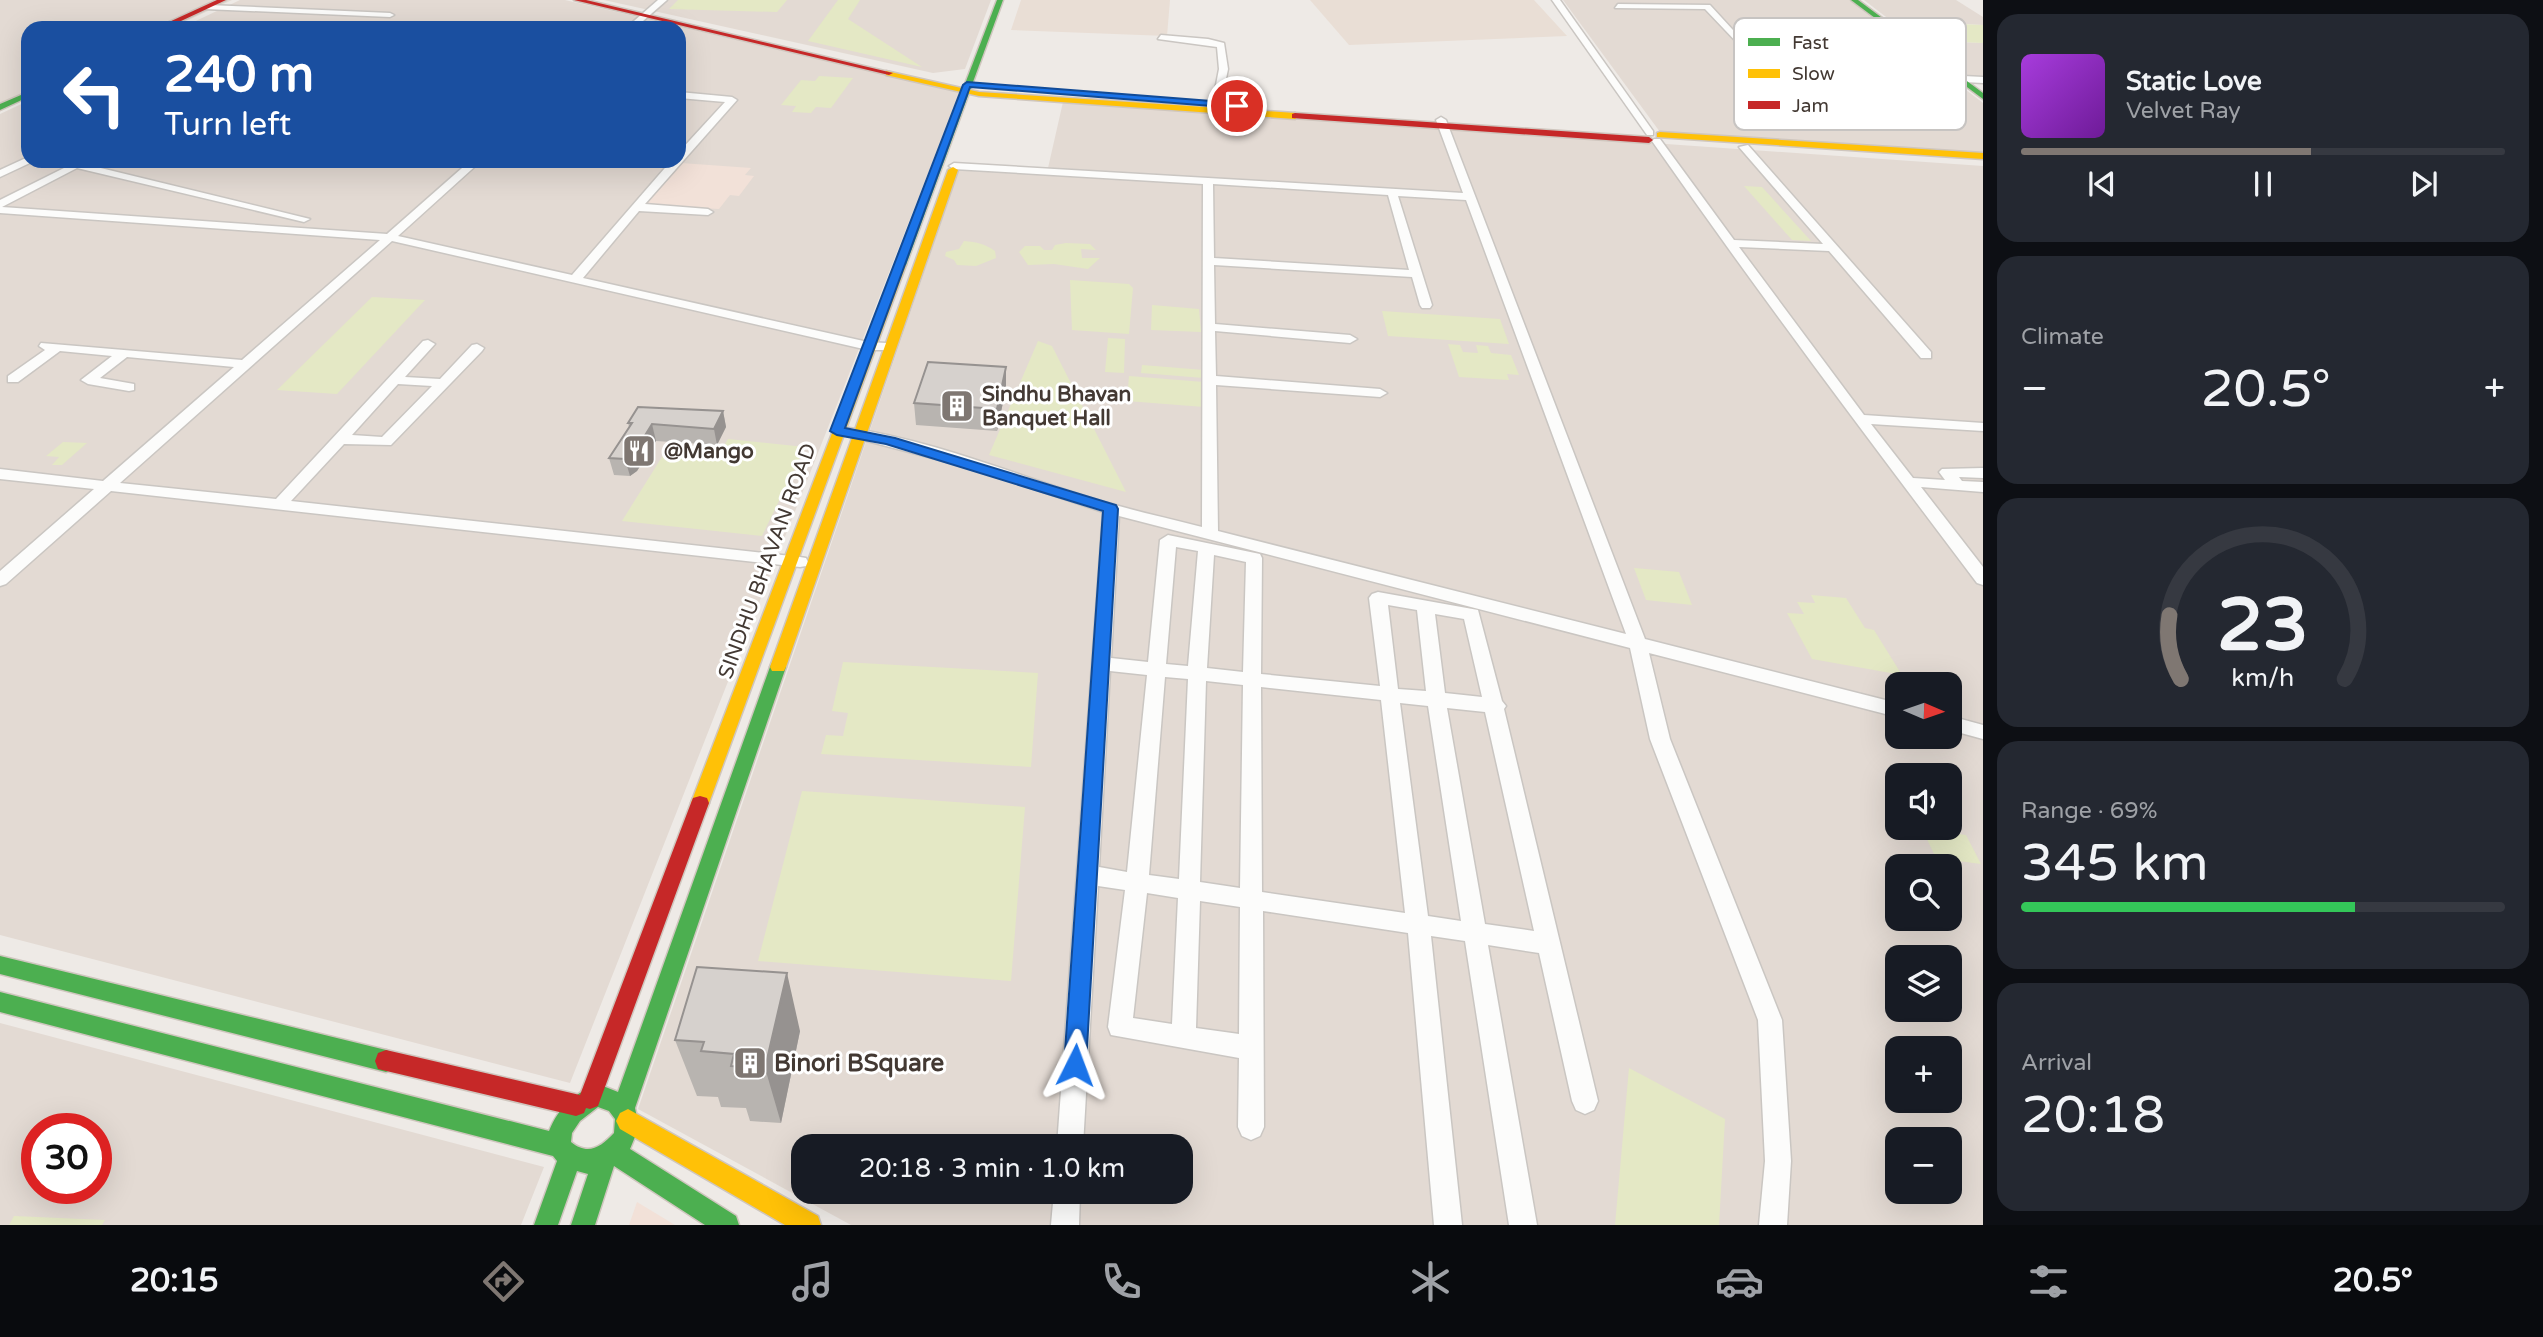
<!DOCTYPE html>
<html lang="en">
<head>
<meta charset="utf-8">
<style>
	:root { --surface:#171b24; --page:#242831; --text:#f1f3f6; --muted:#9ea1a6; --line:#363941; --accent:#7f7772 }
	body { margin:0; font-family:"Varela Round",sans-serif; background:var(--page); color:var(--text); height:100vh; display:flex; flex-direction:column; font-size:26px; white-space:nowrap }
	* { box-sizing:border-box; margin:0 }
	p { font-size:23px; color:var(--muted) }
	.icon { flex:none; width:38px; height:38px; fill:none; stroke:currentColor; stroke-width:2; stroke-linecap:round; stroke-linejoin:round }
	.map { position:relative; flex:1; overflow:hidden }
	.panel { display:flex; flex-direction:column; gap:14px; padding:14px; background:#0d0f14; width:560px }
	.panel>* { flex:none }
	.top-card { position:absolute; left:21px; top:21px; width:665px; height:147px; border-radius:21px; box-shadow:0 7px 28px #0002; background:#1a4fa0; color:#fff; overflow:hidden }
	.needle { width:46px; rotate:92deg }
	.buttons { position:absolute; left:1885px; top:672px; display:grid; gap:14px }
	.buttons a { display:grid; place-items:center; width:77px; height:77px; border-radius:14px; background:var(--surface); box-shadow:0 7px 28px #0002; font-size:35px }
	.speed { position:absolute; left:21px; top:1113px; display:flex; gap:14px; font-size:35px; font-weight:700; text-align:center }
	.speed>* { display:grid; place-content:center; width:91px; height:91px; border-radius:50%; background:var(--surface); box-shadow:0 7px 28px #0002; line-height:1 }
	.speed .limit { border:10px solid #d22; background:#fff; color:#111 }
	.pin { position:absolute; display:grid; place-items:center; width:60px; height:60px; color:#fff; margin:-30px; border:4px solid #fff; border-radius:50%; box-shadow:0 2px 7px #0007 }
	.me { position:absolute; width:77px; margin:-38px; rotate:3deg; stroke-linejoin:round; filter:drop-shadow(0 0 5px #0008) }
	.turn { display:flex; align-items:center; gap:24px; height:147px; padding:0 28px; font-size:32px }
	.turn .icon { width:91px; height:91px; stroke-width:2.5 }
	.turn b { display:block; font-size:49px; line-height:60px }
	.big { font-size:52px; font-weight:600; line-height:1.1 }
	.panel .card { flex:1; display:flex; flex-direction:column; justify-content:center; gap:10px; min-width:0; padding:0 24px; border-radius:21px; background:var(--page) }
	.panel .dial { align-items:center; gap:0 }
	.dial svg { height:182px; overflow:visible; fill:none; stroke:var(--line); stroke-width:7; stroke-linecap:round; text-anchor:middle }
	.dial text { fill:var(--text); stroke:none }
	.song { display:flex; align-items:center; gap:21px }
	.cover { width:84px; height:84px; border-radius:10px; background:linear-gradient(135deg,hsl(280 70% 55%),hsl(280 70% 35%)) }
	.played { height:7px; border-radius:4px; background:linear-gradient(90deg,var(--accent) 60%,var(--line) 60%) }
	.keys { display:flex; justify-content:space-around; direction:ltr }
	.heat { display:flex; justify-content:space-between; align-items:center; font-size:38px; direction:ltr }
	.charge { height:10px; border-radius:5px; background:linear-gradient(90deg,#34c759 69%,var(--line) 0) }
	.trip { position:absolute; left:791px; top:1134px; width:402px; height:70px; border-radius:21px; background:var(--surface); box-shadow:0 7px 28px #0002; font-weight:600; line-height:70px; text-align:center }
	.tab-bar { display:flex; height:112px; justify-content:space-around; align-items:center; background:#090b0e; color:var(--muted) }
	.tab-bar .icon { width:49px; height:49px }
	.tab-bar .on { color:var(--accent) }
	.tab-bar b { font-size:32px; color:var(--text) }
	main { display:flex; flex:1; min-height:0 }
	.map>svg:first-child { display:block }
</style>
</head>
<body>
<main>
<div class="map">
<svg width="1983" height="1225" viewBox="0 0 1983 1225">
	<rect width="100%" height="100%" fill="#eeeae6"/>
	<g fill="#e3dad3" fill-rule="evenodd">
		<path d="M0,0H232L171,28H28V93L0,106Z"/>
		<path d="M240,0H565L960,92L570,1083L0,935V114L28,101V161H679V28H181Z"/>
		<path d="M604,0H991L965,69L933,73Z"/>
		<path d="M1563,0H1849L1983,103V153L1660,132Z"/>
		<path d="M1864,0H1956L1983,17V25L1890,20Z"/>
		<path d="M1916,40L1983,43V78L1964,77Z"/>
		<path d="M1063,102L1983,166V1225H851L638,1109L961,164L1048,168ZM1897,684H1950V737H1897ZM1897,775H1950V828H1897ZM1897,866H1950V919H1897ZM1897,957H1950V1010H1897ZM1897,1048H1950V1101H1897ZM1897,1139H1950V1192H1897ZM803,1146H1181V1192H803Z"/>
		<path d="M0,1023L544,1167L521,1225H0ZM37,1129H96V1188H37Z"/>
	</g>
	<g fill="#f2e1d8">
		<path d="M681,163L751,168L745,175L754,176L739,196L730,195L719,209L645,204Z"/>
		<path d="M637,1202L675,1225H629Z"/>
	</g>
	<g fill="#e9ded5">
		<path d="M1021,0H1170L1167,36L1011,30Z"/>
		<path d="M1310,0H1534L1567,36L1349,45Z"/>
	</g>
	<g fill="#e4e8c5">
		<path d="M678,0H787L777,12L669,9Z"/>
		<path d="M838,0H860L848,19L922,67L808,41Z"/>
		<path d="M1890,21L1983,25V43L1915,40Z"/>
		<path d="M819,76L853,78L831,108L816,107L811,113L792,112L796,106L781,105L801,80L815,81Z"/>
		<path d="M1744,186L1762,187L1811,241L1792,240Z"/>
		<path d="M964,241C977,242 985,244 995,251L996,258L976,266L957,265L954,260L945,256L946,252L959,249Z"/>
		<path d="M1066,243L1090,244L1096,250L1081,249L1082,258H1100L1088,269L1054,264L1028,265L1019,252L1025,246H1040L1044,250H1052L1055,245Z"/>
		<path d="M1070,280L1129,284L1133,288L1129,334L1072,330Z"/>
		<path d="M372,297L425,300L337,394L277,390Z"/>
		<path d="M1152,305L1199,309L1201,332L1151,330Z"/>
		<path d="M1382,311L1500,319L1509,344L1388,336Z"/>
		<path d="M1108,338L1125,339L1124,373L1105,372Z"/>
		<path d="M1038,341L1052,346L1126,492L989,455Z"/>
		<path d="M1448,344L1460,345L1463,352L1478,353L1476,345L1488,346L1491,353L1511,355L1519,375L1507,374L1509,380L1459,377Z"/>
		<path d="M1142,365L1204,370V378L1141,373Z"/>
		<path d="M1129,376L1204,382V407L1127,401Z"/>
		<path d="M728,439L805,447L762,536L622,521L670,444L722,449Z"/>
		<path d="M63,442L87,443L62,465H52L59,457L46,456Z"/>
		<path d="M1634,568L1679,572L1692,605L1646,600Z"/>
		<path d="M1811,595L1846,598L1865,628L1874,630L1902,675L1812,659L1787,613L1804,614L1797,602L1815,603Z"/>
		<path d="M843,662L1038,673L1031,767L821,754L826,735L843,736L848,713L832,711Z"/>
		<path d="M802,791L1025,807L1011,981L758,961Z"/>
		<path d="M1922,829L1966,835L1981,864L1936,858Z"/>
		<path d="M1629,1068L1725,1119L1719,1225H1615Z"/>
		<path d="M14,1216L105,1220L102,1225H9Z"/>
	</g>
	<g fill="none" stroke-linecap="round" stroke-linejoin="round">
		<defs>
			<g id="street">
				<path d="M658,0H667L635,28H626Z"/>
				<path d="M1552,0H1560L1653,131V135H1647Z"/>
				<path d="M1618,4L1710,5L1766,66L1983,77V83L1764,71L1705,9L1615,8Z"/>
				<path d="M208,5L390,13L394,15L390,17L205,9Z"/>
				<path d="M1832,19L1886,22L1890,24L1886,26L1829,23Z"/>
				<path d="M1161,35L1208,39L1224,43L1228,69L1219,113L1211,111L1219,69L1217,47L1158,39Z"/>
				<path d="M1812,38L1852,39L1870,53L1934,56L1938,59L1934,62L1832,57L1829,52L1859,53L1847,43L1815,42Z"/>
				<path d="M679,92L732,97L737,100L645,204L708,209L713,212L708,215L639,211L583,278L868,342L886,343L893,347L891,350H868L392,241L120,483L276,499L423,341L428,340L435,344L405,377L440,379L472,345L477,344L484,348L482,351L391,445L344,444L291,501L800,557L806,558L808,562L806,566L800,567L111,491L6,584L0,586V571L94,489L0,479V469L103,481L234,367L127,357L100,378L134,384V390L129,391L88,384L81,380L112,356L60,351L18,382H8V376L45,350L39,346L41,343L242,360L380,240L0,213V200L76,162L310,219L304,222L77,168L2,207L387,234L470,161H481L398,236L572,275L671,161H679V152L725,102L679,98ZM398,384L432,386L382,437L352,435Z"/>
				<path d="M1441,117L1446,120L1645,639L1897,703V717L1649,653L1670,739L1782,1020L1791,1161L1787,1225H1759L1765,1161L1758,1020L1650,739L1630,648L1119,516L1111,658L1148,662L1160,540L1168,535L1260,554L1262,558L1261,674L1380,686L1369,598L1372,594L1378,592L1478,610L1502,701L1506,706L1504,709L1598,1101L1594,1110L1585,1114L1576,1110L1572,1101L1539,953L1488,945L1537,1225H1509L1465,941L1431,936L1462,1225H1434L1408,933L1263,911L1264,1127L1260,1136L1251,1140L1242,1136L1238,1127L1239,1058L1111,1035L1108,1027L1125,890L1098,886L1083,1146H1057L1103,512L974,469L844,435L842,432L849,428C938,441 1022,478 1108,503C1139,512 1171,519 1202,527L1203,184L954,169L949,166L954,163L1463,193L1436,120ZM1213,184L1388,195L1409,270L1214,258ZM1398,196L1466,200L1626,634L1218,531L1216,385L1380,397L1387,393L1380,389L1216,376L1215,331L1350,343L1357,339L1350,335L1215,324L1214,265L1412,277L1420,305L1422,308H1430L1432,305ZM1176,547L1198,551L1188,666L1166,664ZM1214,555L1246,562L1243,672L1207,668ZM1388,605L1417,610L1426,691L1398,689ZM1435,614L1464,619L1482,697L1445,693ZM1110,671L1147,675L1127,872L1099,867ZM1165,677L1188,679L1179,879L1149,875ZM1206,681L1243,685L1240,888L1200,882ZM1261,687L1381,700L1405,913L1262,892ZM1400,703L1428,706L1461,921L1428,916ZM1447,708L1485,712L1534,931L1485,924ZM1147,893L1178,898L1172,1024L1133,1018ZM1200,901L1240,907L1239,1034L1196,1028Z"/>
				<path d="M1654,139H1660L1734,240L1823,244L1739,147L1748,145L1931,352V358H1921L1829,251L1739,247L1864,415L1983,423V431L1871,424L1913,478L1945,480L1939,472L1942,469L1983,468V478L1959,477L1962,481L1983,482V492L1921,487L1983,567V585L1977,583C1866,436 1756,290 1652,141Z"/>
				<path d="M28,157V161L32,162L0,177V170Z"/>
				<path d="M1950,716L1983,725V739L1950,730Z"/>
				<path d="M1054,1192H1080L1079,1225H1051Z"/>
			</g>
			<g id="fast">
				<path d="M997,0H1003L906,265L897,267L896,265Z"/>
				<path d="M1851,0H1858L1983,93V99Z"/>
				<path d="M28,92V97L0,110V104Z"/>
				<path d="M778,661L784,663L786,667L635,1108L639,1127L630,1149L736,1216L739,1225H705L614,1166L595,1225H571L588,1174L577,1171L558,1225H534L557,1161L553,1156L0,1012V992L549,1131C559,1107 573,1094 598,1084L618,1092L770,667L772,663ZM598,1107L609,1111L615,1119L614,1133C601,1147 588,1156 571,1142L572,1133L580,1121Z"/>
				<path d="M0,956L386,1050L394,1053L397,1061L394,1069L386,1072L0,974Z"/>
			</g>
			<g id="slow">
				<path d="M886,71L979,92L1295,113L1299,116L1295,119L979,96L886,75Z"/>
				<path d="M1660,132L1983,153V159L1657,137V133Z"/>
				<path d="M953,167L958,170L786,667L784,671H772L770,667L948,170Z"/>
				<path d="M897,263L906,265L709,803L707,808L700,810L693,808L691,803Z"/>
				<path d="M628,1109L818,1216L821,1225H785L620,1129L616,1121L620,1113Z"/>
			</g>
			<g id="jam">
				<path d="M217,0H226L166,28H156Z"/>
				<path d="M574,0H586L893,73L889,75Z"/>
				<path d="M1295,113L1649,137L1653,140L1649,143L1292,118V114Z"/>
				<path d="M700,796L707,798L709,803L598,1106L590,1109L586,1108L584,1113L576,1116L378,1069L375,1061L378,1053L386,1050L580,1095L691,803L693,798Z"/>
			</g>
		</defs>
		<use href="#street" stroke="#cac6c2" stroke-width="3"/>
		<use href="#fast" stroke="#cfc6be" stroke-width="3"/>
		<use href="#slow" stroke="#cfc6be" stroke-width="3"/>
		<use href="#jam" stroke="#cfc6be" stroke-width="3"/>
		<use href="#street" fill="#fcfcfb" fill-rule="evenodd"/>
		<use href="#fast" fill="#4caf50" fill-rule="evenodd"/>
		<use href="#slow" fill="#ffc107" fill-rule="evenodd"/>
		<use href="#jam" fill="#c62828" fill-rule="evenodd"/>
	</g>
	<g fill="#b8b4b0">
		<path d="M1006,367V388L997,431L916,425L914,403Z"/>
		<path d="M723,411L726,427L717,445L656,441L637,471L630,476L614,475L609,458L629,427L628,423Z"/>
		<path d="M800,1031L781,1123L750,1121L746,1108L721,1107L718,1097L697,1096L675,1040Z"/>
	</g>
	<g fill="#969290">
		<path d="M1006,367V388L997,431V409Z"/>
		<path d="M723,411L726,427L717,445L714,429Z"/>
		<path d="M652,424L656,441L637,471L630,476L625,459Z"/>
		<path d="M787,973L800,1031L781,1123L765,1068Z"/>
	</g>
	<g fill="#d6d1cd" stroke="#969290" stroke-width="2">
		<path d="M928,362L1006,367L997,409L914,403Z"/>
		<path d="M638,407L723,411L714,429L652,424L633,455L625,459L609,458L632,423H628Z"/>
		<path d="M697,967L787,973L765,1068L731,1066L734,1054L701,1051L704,1042L675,1040Z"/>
	</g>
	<path fill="#1a73e8" stroke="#114b97" stroke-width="2" d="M967,82L1237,103L1241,106L1237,108L970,87L845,428L895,438L1116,505L1118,509L1086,1065L1083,1073L1075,1076L1067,1073L1064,1065L1103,511L886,444L837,435L830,431L963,85Z"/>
	<defs>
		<symbol id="building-square" viewBox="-11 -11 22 22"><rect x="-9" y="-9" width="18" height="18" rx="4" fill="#7f7772" stroke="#fff"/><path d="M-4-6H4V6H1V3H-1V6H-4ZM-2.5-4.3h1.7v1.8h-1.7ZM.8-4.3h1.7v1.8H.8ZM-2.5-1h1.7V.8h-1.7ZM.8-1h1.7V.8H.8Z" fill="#fff"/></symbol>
		<symbol id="restaurant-square" viewBox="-11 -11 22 22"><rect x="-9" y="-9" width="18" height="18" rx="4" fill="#7f7772" stroke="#fff"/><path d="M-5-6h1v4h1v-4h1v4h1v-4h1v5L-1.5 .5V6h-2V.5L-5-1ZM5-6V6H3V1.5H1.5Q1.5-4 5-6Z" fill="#fff"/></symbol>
	</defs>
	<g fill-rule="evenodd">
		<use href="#building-square" x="938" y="387" width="38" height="38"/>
		<use href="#restaurant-square" x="620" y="432" width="38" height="38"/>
		<use href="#building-square" x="731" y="1044" width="38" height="38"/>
	</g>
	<g text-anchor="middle" stroke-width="6" stroke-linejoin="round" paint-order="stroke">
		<g font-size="21" font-weight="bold" fill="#433933" stroke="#fff" text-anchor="start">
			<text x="982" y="401">Sindhu Bhavan<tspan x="982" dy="24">Banquet Hall</tspan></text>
			<text x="664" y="458">@Mango</text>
		</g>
		<g font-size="21" fill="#433933" stroke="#fff">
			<text transform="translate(767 561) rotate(-70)" y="7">SINDHU BHAVAN ROAD</text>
		</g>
		<g font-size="24" font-weight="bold" fill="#433933" stroke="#fff" text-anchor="start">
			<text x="774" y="1071">Binori BSquare</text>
		</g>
	</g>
	<rect x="1734" y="18" width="232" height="112" rx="10" fill="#fff" stroke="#c7c4c2" stroke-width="2"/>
	<rect x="1748" y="38" width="32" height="8" fill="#4caf50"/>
	<rect x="1748" y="69" width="32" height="9" fill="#ffc107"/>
	<rect x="1748" y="101" width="32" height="8" fill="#c62828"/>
	<g font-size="19" fill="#433933">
		<text x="1792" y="49">Fast</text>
		<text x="1792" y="80">Slow</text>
		<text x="1792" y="112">Jam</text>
	</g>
</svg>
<div class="buttons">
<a><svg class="needle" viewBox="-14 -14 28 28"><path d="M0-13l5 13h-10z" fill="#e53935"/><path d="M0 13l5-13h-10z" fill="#9ea1a6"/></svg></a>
<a><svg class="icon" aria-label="sound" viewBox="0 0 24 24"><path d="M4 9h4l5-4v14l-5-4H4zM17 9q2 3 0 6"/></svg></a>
<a><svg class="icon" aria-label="search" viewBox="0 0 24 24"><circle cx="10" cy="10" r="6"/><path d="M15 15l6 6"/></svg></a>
<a><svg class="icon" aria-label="layers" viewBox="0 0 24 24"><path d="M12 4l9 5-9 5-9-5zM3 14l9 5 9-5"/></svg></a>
<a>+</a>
<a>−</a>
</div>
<div class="speed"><div class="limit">30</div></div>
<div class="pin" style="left:1237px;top:106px;background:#d93025"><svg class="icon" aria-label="arrive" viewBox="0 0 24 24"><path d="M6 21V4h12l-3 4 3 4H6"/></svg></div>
<svg class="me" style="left:1075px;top:1065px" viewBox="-20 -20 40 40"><path d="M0-17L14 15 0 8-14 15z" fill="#1a73e8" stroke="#fff" stroke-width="4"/></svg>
<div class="trip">20:18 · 3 min · 1.0 km</div>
<div class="top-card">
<div class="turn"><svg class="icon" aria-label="left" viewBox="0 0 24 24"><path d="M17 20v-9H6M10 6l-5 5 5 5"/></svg><div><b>240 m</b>Turn left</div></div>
</div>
</div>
<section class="panel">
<div class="card">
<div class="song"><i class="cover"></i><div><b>Static Love</b><p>Velvet Ray</p></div></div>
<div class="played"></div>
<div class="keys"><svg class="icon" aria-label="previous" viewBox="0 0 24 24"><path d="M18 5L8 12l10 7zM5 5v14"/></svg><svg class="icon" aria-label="pause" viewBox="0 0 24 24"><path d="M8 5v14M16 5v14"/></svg><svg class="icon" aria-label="next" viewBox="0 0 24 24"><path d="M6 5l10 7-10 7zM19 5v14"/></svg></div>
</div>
<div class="card"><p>Climate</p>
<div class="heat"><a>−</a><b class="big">20.5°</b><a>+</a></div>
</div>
<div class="card dial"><svg viewBox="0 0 100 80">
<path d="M14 69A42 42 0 1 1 86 69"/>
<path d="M14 69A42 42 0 0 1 9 41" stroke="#7f7772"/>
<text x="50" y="56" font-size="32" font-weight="700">23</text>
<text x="50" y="72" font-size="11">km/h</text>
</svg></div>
<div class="card"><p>Range · 69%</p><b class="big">345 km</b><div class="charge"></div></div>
<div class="card"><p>Arrival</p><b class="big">20:18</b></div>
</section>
</main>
<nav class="tab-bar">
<b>20:15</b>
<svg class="icon on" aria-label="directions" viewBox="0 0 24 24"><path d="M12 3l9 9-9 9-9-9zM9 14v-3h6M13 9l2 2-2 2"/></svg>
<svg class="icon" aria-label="music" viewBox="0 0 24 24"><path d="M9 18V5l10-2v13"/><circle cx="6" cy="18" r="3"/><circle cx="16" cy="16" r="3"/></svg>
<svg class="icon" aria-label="phone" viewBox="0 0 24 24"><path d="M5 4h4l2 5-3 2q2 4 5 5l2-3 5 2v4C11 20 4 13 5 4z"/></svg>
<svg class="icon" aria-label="climate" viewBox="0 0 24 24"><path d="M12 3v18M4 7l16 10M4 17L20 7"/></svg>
<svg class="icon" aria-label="car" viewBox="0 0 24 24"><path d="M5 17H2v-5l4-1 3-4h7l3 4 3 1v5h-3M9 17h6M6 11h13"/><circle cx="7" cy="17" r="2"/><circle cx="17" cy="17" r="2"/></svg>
<svg class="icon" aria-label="filters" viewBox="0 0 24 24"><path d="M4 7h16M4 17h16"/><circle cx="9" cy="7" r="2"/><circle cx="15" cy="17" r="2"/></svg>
<b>20.5°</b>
</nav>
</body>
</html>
